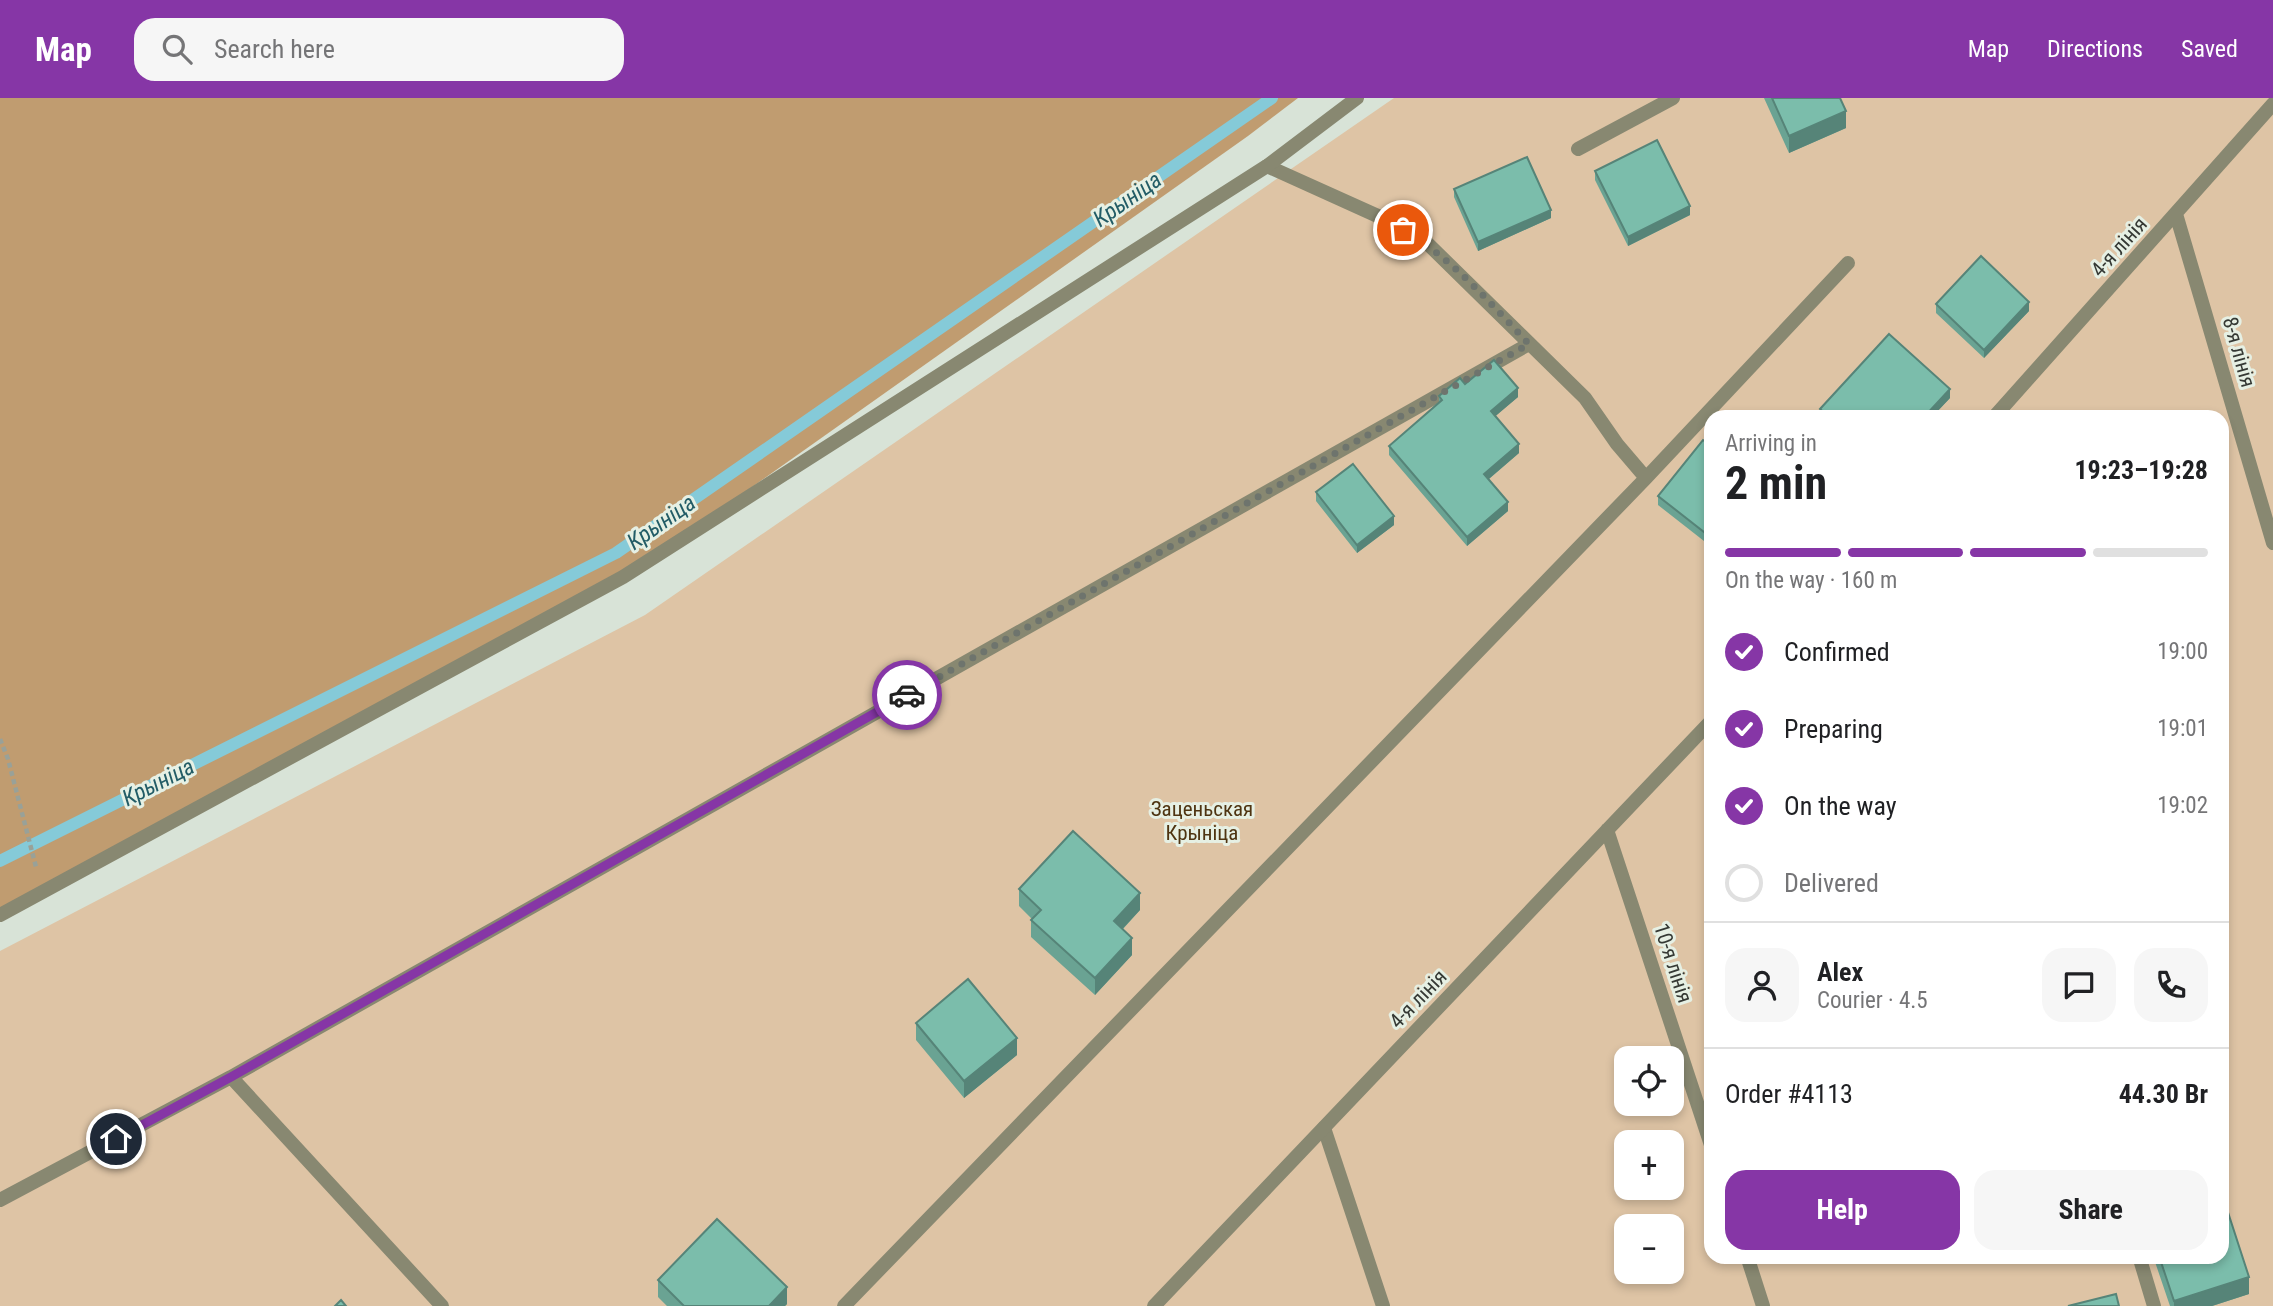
<!DOCTYPE html>
<html lang="en">
<head>
<meta charset="utf-8">
<style>
  :root { --surface:#fff; --page:#f6f6f6; --text:#202124; --muted:#757577; --line:#e0e0e0; --accent:#8636a6 }
  body { margin:0; font-family:"Roboto Condensed",sans-serif; background:var(--page); color:var(--text); height:100vh; display:flex; flex-direction:column; font-size:26px; white-space:nowrap }
  * { box-sizing:border-box; margin:0 }
  p { font-size:23px; color:var(--muted) }
  .icon { flex:none; width:38px; height:38px; fill:none; stroke:currentColor; stroke-width:2; stroke-linecap:round; stroke-linejoin:round }
  .map { position:relative; flex:1; overflow:hidden }
  .side { position:absolute; left:1704px; top:312px; width:525px; height:854px; display:flex; flex-direction:column; background:var(--surface); border-radius:21px; box-shadow:0 4px 10px #0003 }
  .side>* { flex:none }
  .controls { position:absolute; left:1614px; top:948px; display:grid; gap:14px }
  .controls a { display:grid; place-items:center; width:70px; height:70px; border-radius:14px; background:var(--surface); box-shadow:0 4px 10px #0003; font-size:35px }
  .pin { position:absolute; display:grid; place-items:center; width:60px; height:60px; color:#fff; margin:-30px; border:4px solid #fff; border-radius:50%; box-shadow:0 2px 7px #0007 }
  .courier { position:absolute; display:grid; place-items:center; width:70px; height:70px; margin:-35px; border:5px solid #8636a6; border-radius:50%; background:#fff; color:#222; box-shadow:0 2px 9px #0007 }
  .headline em { font-style:normal; font-weight:700 }
  .headline div { display:flex; flex-direction:column-reverse }
  .headline { display:flex; align-items:center; justify-content:space-between; height:119px; padding:0 21px }
  h1 { font-size:46px; font-weight:700; line-height:52px }
  .bar { display:grid; grid-template-columns:repeat(4,1fr); gap:10px 7px; align-content:center; height:84px; padding:0 21px }
  .bar i { height:9px; border-radius:5px; background:var(--line) }
  .bar .on { background:var(--accent) }
  .bar p { grid-column:span 4 }
  .line { display:flex; align-items:center; gap:18px; padding:0 21px; border-top:2px solid var(--line) }
  .line div { flex:1 }
  .round { display:grid; place-items:center; flex:none; width:74px; height:74px; border-radius:21px; background:var(--page) }
  ol { padding:0 21px; list-style:none }
  li { display:flex; align-items:center; gap:21px; height:77px }
  li p { margin-inline-start:auto }
  li .icon { padding:7px; border-radius:50%; background:var(--accent); color:#fff; stroke-width:4 }
  li:last-child { color:var(--muted) }
  li i { width:38px; height:38px; border:4px solid var(--line); border-radius:50% }
  .primary-button { display:flex; gap:14px; margin-top:auto; padding:14px 21px }
  .primary-button a { flex:1; height:80px; border-radius:21px; background:var(--accent); color:#fff; font-size:28px; font-weight:700; line-height:80px; text-align:center }
  .primary-button a+a { background:var(--page); color:var(--text) }
  header { display:flex; align-items:center; gap:42px; box-sizing:border-box; height:98px; padding:0 35px; background:var(--accent); color:#fff }
  header strong { font-size:33px }
  nav { display:flex; gap:38px; margin-inline-start:auto; font-size:24px }
  .search { width:490px; height:63px; background:var(--page); display:flex; align-items:center; gap:18px; box-sizing:border-box; padding:0 24px; border-radius:21px; color:var(--muted); font-size:26px }
  .map>svg:first-child { display:block }
</style>
</head>
<body>
<header>
<strong>Map</strong>
<div class="search"><svg class="icon" aria-label="search" viewBox="0 0 24 24"><circle cx="10" cy="10" r="6"/><path d="M15 15l6 6"/></svg>Search here</div>
<nav><a>Map</a><a>Directions</a><a>Saved</a></nav>
</header>
<div class="map">
<svg width="2273" height="1208" viewBox="0 0 2273 1208">
  <rect width="100%" height="100%" fill="#d8e3d7"/>
  <path fill="#dec4a5" fill-rule="evenodd" d="M 1394,0 L 2273,0 L 2273,1208 L 0,1208 L 0,853 L 645,517 ZM 1712,318 L 2222,318 L 2222,1158 L 1712,1158 ZM 1626,961 L 1671,961 L 1671,1006 L 1626,1006 ZM 1626,1045 L 1671,1045 L 1671,1090 L 1626,1090 ZM 1626,1129 L 1671,1129 L 1671,1174 L 1626,1174 Z"/>
  <path fill="#c09c70" d="M 0,0 L 1298,0 L 1248,38 L 632,474 L 0,813 Z"/>
  <g fill="none" stroke-linecap="round" stroke-linejoin="round">
    <path stroke="#85cad8" stroke-width="12" d="M 0,763 L 616,455 L 1272,0"/>
    <path stroke="#99a198" stroke-width="4.5" stroke-dasharray="5 3.5" stroke-linecap="butt" d="M 0,641 L 8,661 L 36,769"/>
    <path stroke="#888871" stroke-width="14" d="M 1578,51 L 1673,0
      M 1267,68 L 1380,119 L 1427,145 L 1585,300 L 1617,346 L 1646,380
      M 231,979 L 442,1208
      M 1324,1030 L 1383,1208
      M 0,1102 L 231,979 L 1529,246
      M 844,1208 L 1646,380 L 1848,165"/>
    <path stroke="#888871" stroke-width="14" d="M 2176,116 L 2273,445
      M 1995,318 L 2273,6
      M 1607,732 L 1712,1050
      M 0,817 L 623,479 L 1267,68 L 1357,0
      M 1747,1158 L 1763,1208
      M 2139,1158 L 2154,1208
      M 1154,1208 L 1712,622"/>
  </g>
  <path fill="#6aa393" d="M 1764,0 L 1840,0 L 1846,30 L 1789,55 Z
    M 1595,73 L 1690,117 L 1628,148 L 1595,82 Z
    M 1454,91 L 1551,120 L 1478,153 L 1454,99 Z
    M 1936,206 L 2029,213 L 1984,260 L 1936,215 Z
    M 1465,286 L 1518,299 L 1495,318 L 1519,355 L 1489,381 L 1508,413 L 1467,448 L 1389,357 L 1389,348 L 1439,305 L 1439,298 Z
    M 1950,300 L 1933,318 L 1820,318 L 1820,311 Z
    M 1712,348 L 1704,443 L 1658,407 L 1658,398 Z
    M 1316,394 L 1394,427 L 1357,455 L 1316,403 Z
    M 1019,791 L 1140,812 L 1123,831 L 1132,857 L 1095,897 L 1031,839 L 1031,822 L 1032,821 L 1019,808 Z
    M 916,925 L 1017,957 L 964,1000 L 916,942 Z
    M 2153,1158 L 2222,1158 L 2249,1196 L 2212,1208 L 2170,1208 Z
    M 658,1182 L 787,1206 L 785,1208 L 667,1208 L 658,1199 Z"/>
  <path fill="#568478" d="M 1846,13 L 1846,30 L 1789,55 L 1789,38 Z
    M 1690,108 L 1690,117 L 1628,148 L 1628,139 Z
    M 1551,112 L 1551,120 L 1478,153 L 1478,144 Z
    M 2029,204 L 2029,213 L 1984,260 L 1984,252 Z
    M 1518,290 L 1518,299 L 1491,322 L 1491,313 Z
    M 1950,291 L 1950,300 L 1933,318 L 1925,318 Z
    M 1519,346 L 1519,355 L 1484,385 L 1484,376 Z
    M 1508,404 L 1508,413 L 1467,448 L 1467,439 Z
    M 1394,418 L 1394,427 L 1357,455 L 1357,447 Z
    M 1712,424 L 1712,433 L 1704,443 L 1704,434 Z
    M 1140,795 L 1140,812 L 1114,840 L 1114,823 Z
    M 1132,840 L 1132,857 L 1095,897 L 1095,880 Z
    M 1017,940 L 1017,957 L 964,1000 L 964,983 Z
    M 2249,1179 L 2249,1196 L 2212,1208 L 2174,1208 L 2174,1203 Z
    M 787,1189 L 787,1206 L 785,1208 L 769,1208 Z"/>
  <path fill="#7bbdab" stroke="#568478" stroke-width="2" d="M 1772,0 L 1840,0 L 1846,13 L 1789,38 Z
    M 1657,42 L 1690,108 L 1628,139 L 1595,73 Z
    M 1527,59 L 1551,112 L 1478,144 L 1454,91 Z
    M 1981,158 L 2029,204 L 1984,252 L 1936,206 Z
    M 1889,236 L 1950,291 L 1925,318 L 1828,318 L 1820,311 Z
    M 1494,262 L 1518,290 L 1491,313 L 1519,346 L 1484,376 L 1508,404 L 1467,439 L 1389,348 L 1442,302 L 1439,298 L 1460,280 L 1465,286 Z
    M 1703,342 L 1712,348 L 1712,424 L 1704,434 L 1658,398 Z
    M 1353,366 L 1394,418 L 1357,447 L 1316,394 Z
    M 1073,733 L 1140,795 L 1114,823 L 1132,840 L 1095,880 L 1031,822 L 1041,812 L 1019,791 Z
    M 968,881 L 1017,940 L 964,983 L 916,925 Z
    M 2224,1102 L 2249,1179 L 2174,1203 L 2159,1158 L 2222,1158 L 2222,1103 Z
    M 717,1121 L 787,1189 L 769,1208 L 684,1208 L 658,1182 Z
    M 2116,1196 L 2119,1208 L 2068,1208 Z
    M 341,1202 L 346,1208 L 335,1208 Z"/>
  <g fill="none" stroke-linecap="round" stroke-linejoin="round">
    <path stroke="#6e746d" stroke-width="7" stroke-dasharray="0 12.6" d="M 907,597 L 1529,246 C 1491,206 1452,160 1403,132"/>
    <path stroke="#8636a6" stroke-width="9" d="M 116,1041 L 231,979 L 907,597"/>
  </g>
  <g text-anchor="middle" stroke-width="6" stroke-linejoin="round" paint-order="stroke">
    <g font-size="21" fill="#353934" stroke="#e6f0e4">
      <text transform="translate(2119 149) rotate(-48)" y="7">4-я лінія</text>
      <text transform="translate(2239 254) rotate(74)" y="7">8-я лінія</text>
      <text transform="translate(1673 865) rotate(72)" y="7">10-я лінія</text>
      <text transform="translate(1418 901) rotate(-46)" y="7">4-я лінія</text>
    </g>
    <g font-size="21" fill="#4e3411" stroke="#e6f0e4">
      <text x="1202" y="718">Заценьская<tspan x="1202" dy="24">Крыніца</tspan></text>
    </g>
    <g font-size="23" font-style="italic" fill="#225c66" stroke="#e6f0e4">
      <text transform="translate(1127 101) rotate(-35)" y="8">Крыніца</text>
      <text transform="translate(661 424) rotate(-35)" y="8">Крыніца</text>
      <text transform="translate(158 684) rotate(-27)" y="8">Крыніца</text>
    </g>
  </g>
</svg>
<div class="controls">
<a><svg class="icon" aria-label="locate" viewBox="0 0 24 24"><circle cx="12" cy="12" r="6"/><path d="M12 2v4M12 18v4M2 12h4M18 12h4"/></svg></a>
<a>+</a>
<a>−</a>
</div>
<div class="pin" style="left:1403px;top:132px;background:#ea580c"><svg class="icon" aria-label="bag" viewBox="0 0 24 24"><path d="M5 8h14l-1 12H6zM9 8a3 3 0 0 1 6 0"/></svg></div>
<div class="pin" style="left:116px;top:1041px;background:#1f2937"><svg class="icon" aria-label="home" viewBox="0 0 24 24"><path d="M3 11l9-7 9 7M6 9v11h12V9"/></svg></div>
<div class="courier" style="left:907px;top:597px"><svg class="icon" aria-label="car" viewBox="0 0 24 24"><path d="M5 17H2v-5l4-1 3-4h7l3 4 3 1v5h-3M9 17h6M6 11h13"/><circle cx="7" cy="17" r="2"/><circle cx="17" cy="17" r="2"/></svg></div>
<section class="side">
<div class="headline"><div><h1>2 min</h1><p>Arriving in</p></div><em>19:23–19:28</em></div>
<div class="bar"><i class="on"></i><i class="on"></i><i class="on"></i><i></i><p>On the way · 160 m</p></div>
<ol>
<li><svg class="icon" aria-label="check" viewBox="0 0 24 24"><path d="M5 12l5 5 9-10"/></svg>Confirmed<p>19:00</p></li>
<li><svg class="icon" aria-label="check" viewBox="0 0 24 24"><path d="M5 12l5 5 9-10"/></svg>Preparing<p>19:01</p></li>
<li><svg class="icon" aria-label="check" viewBox="0 0 24 24"><path d="M5 12l5 5 9-10"/></svg>On the way<p>19:02</p></li>
<li><i></i>Delivered</li>
</ol>
<div class="line" style="height:126px"><a class="round"><svg class="icon" aria-label="person" viewBox="0 0 24 24"><circle cx="12" cy="8" r="4"/><path d="M4 21q1-7 8-7t8 7"/></svg></a><div><b>Alex</b><p>Courier · 4.5</p></div><a class="round"><svg class="icon" aria-label="chat" viewBox="0 0 24 24"><path d="M4 5h16v11H9l-5 4z"/></svg></a><a class="round"><svg class="icon" aria-label="phone" viewBox="0 0 24 24"><path d="M5 4h4l2 5-3 2q2 4 5 5l2-3 5 2v4C11 20 4 13 5 4z"/></svg></a></div>
<div class="line" style="height:91px"><div>Order #4113</div><b>44.30 Br</b></div>
<div class="primary-button"><a>Help</a><a>Share</a></div>
</section>
</div>
</body>
</html>
